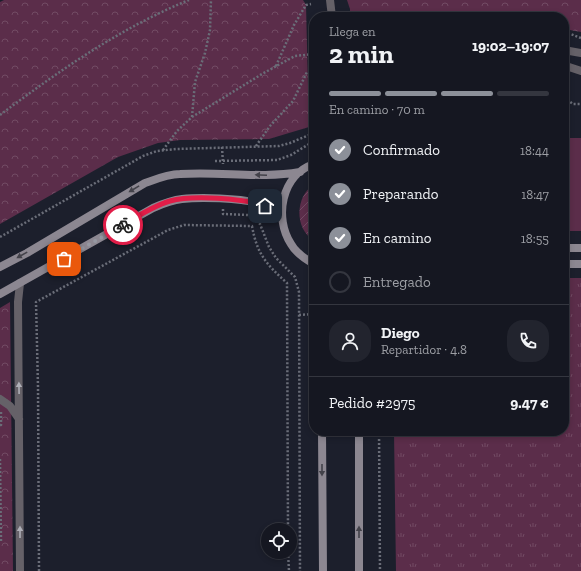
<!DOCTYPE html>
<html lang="es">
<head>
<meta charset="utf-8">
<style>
  :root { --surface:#151721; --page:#22242e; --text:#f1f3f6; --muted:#9d9fa5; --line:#34363f; --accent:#8c9099 }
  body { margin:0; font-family:"Zilla Slab",serif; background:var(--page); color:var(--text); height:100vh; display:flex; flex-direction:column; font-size:15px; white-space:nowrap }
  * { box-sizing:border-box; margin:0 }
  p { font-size:13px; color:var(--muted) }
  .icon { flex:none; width:22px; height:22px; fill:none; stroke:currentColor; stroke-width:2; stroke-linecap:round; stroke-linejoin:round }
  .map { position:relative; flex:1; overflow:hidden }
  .drawer { position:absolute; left:309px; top:12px; width:260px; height:424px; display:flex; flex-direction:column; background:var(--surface); border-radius:16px; box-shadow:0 2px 6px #0003,0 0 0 1px var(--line) }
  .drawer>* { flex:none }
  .fabs { position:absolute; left:261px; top:523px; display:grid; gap:8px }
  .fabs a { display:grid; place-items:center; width:36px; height:36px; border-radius:50%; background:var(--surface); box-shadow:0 2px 6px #0003,0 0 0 1px var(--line); font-size:20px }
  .pin { position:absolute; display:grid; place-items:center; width:34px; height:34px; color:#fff; margin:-17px; border-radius:8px; box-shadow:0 2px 6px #0006 }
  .courier { position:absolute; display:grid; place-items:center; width:40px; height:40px; margin:-20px; border:3px solid #e11d48; border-radius:50%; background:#fff; color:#222; box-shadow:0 1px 5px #0007 }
  .overview em { font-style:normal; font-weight:700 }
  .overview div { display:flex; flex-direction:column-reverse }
  .overview { display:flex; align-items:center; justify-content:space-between; height:68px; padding:0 20px }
  h1 { font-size:26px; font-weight:700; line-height:30px }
  .bar { display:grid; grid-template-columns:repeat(4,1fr); gap:6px 4px; align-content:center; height:48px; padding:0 20px }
  .bar i { height:5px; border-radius:3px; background:var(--line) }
  .bar .on { background:var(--accent) }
  .bar p { grid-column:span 4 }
  .line { display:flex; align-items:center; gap:10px; padding:0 20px; border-top:1px solid var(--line) }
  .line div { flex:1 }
  .round { display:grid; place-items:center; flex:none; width:42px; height:42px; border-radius:16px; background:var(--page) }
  ol { padding:0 20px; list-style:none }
  li { display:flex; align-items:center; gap:12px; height:44px }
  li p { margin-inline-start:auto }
  li .icon { padding:4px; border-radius:50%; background:var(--accent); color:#fff; stroke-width:4 }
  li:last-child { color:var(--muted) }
  li i { width:22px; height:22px; border:2px solid var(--line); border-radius:50% }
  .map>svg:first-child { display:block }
</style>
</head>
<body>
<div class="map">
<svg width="581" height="571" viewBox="0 0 581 571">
  <defs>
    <pattern id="grass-tufts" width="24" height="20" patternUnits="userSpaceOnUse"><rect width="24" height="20" fill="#5b2d4a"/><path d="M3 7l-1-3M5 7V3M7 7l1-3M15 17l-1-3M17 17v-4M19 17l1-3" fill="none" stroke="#724b64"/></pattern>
    <pattern id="forest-crowns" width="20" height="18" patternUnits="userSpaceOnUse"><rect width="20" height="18" fill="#5b2d4a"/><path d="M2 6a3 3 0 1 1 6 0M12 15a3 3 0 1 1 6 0" fill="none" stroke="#724b64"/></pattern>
    <pattern id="garden-furrows" width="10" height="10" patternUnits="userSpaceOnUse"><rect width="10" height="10" fill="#5b2d4a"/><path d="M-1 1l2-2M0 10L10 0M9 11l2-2" fill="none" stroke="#724b64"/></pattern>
  </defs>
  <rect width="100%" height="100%" fill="#1c1f2c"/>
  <path fill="url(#grass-tufts)" d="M 564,278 L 581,278 L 581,571 L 396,571 L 394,431 L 564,431 Z"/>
  <path fill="url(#forest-crowns)" d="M 4,0 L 303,0 L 306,5 L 309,127 L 269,139 L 180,140 L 158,143 L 118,157 L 0,224 L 0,2 Z
    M 347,0 L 581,0 L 581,32 L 564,29 L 564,17 L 350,17 L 350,9 Z
    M 10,302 L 13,571 L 0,571 L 0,308 Z"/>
  <path fill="url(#garden-furrows)" d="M 314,184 L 314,241 C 294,228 295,197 314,184 Z"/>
  <path fill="#5b2d4a" d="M 564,138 L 581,138 L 581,231 L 564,231 Z"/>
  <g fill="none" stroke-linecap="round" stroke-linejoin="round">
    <path stroke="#6a6d78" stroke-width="2.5" stroke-dasharray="2 2" stroke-linecap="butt" d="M 564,34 L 568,33 L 581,38
      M 276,66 L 294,25 L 306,5 L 311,4
      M 564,97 L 573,104 L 581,104
      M 0,115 C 59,71 120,28 189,0
      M 192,117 L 195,82 L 205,53 L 210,30 L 211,0
      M 256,146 L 270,126 L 293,101 L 307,72 L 314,71
      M 222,147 L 223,164
      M 163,150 L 177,131 L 192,117 L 262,74 L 282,63 L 295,56 L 314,54
      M 215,161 L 277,160 L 291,155 L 314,141
      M 223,209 L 223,214 L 249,215 L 260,224 L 269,247 L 276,258 L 295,277 L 299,292 L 300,571
      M 0,237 L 143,156 L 157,151 L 176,149 L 279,146 L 290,143 L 314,133
      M 299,315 L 314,314
      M 0,425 L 1,425 L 1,412
      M 379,431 L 380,571
      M 0,459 L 1,541 L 0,541
      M 288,552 L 289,571
      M 39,571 L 38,387 L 36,302 L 168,230 L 184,225 L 252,226 C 257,254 266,264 287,283 L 288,530"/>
    <path stroke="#656168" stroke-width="8" d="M 330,0 L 332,17
      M 564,50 L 581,53
      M 564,67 L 569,67 L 581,71
      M 20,283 L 18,302 L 20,571
      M 0,399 L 10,406 L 19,419"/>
    <path stroke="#8c8791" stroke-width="8" d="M 314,164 C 281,175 274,218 291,244 C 296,253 305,259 314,264
      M 564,248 L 581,248
      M 564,264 L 581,264
      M 0,267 L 27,253 L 145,183 C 156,179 168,174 180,174 C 220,171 260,179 300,172
      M 0,294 L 153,208 C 162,204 172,200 182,199 C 200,197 240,198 257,203 C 266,206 274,212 281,217
      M 322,431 L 323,571
      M 359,431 L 359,571"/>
  </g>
  <defs><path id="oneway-solid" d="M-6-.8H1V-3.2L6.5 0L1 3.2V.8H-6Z"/></defs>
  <g fill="#43424a">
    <use href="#oneway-solid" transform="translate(261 175) rotate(-178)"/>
    <use href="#oneway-solid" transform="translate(134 189) rotate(149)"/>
    <use href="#oneway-solid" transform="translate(22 255) rotate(151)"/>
    <use href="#oneway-solid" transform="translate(322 470) rotate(90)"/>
    <use href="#oneway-solid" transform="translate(359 532) rotate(-90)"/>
  </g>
  <g fill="#afafb7">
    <use href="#oneway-solid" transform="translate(19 388) rotate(-91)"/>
    <use href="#oneway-solid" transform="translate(20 532) rotate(-90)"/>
  </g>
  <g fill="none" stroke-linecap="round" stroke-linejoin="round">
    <path stroke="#9698a2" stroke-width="4" stroke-dasharray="0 7.2" d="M 64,259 L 123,225"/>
    <path stroke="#e11d48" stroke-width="5" d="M 123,225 C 138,216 153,206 170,201 C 192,195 243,198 265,206"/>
  </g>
</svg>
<div class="fabs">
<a><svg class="icon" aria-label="locate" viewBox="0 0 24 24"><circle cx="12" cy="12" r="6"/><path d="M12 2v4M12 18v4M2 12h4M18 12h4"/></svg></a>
</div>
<div class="pin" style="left:64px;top:259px;background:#ea580c"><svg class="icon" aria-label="bag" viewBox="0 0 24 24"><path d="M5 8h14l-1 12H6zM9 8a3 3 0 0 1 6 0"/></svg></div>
<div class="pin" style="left:265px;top:206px;background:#1f2937"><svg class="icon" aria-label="home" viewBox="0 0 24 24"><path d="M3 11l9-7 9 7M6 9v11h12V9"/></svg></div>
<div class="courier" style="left:123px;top:225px"><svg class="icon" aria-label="bike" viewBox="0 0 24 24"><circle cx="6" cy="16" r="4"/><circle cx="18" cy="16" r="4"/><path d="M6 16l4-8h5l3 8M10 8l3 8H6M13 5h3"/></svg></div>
<section class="drawer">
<div class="overview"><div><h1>2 min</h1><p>Llega en</p></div><em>19:02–19:07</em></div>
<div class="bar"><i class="on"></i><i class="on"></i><i class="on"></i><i></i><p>En camino · 70 m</p></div>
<ol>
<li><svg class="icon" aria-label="check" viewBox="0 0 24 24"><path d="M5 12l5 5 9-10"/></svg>Confirmado<p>18:44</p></li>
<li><svg class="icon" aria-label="check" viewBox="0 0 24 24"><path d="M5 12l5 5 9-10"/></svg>Preparando<p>18:47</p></li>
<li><svg class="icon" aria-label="check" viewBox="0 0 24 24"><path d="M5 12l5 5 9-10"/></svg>En camino<p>18:55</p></li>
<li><i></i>Entregado</li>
</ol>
<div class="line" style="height:72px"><a class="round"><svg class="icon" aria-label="person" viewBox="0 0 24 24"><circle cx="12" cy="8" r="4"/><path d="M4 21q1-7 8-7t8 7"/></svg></a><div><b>Diego</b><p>Repartidor · 4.8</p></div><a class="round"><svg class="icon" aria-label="phone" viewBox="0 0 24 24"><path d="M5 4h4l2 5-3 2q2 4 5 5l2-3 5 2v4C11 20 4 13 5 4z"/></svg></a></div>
<div class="line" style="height:52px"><div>Pedido #2975</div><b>9.47 €</b></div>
</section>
</div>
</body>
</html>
